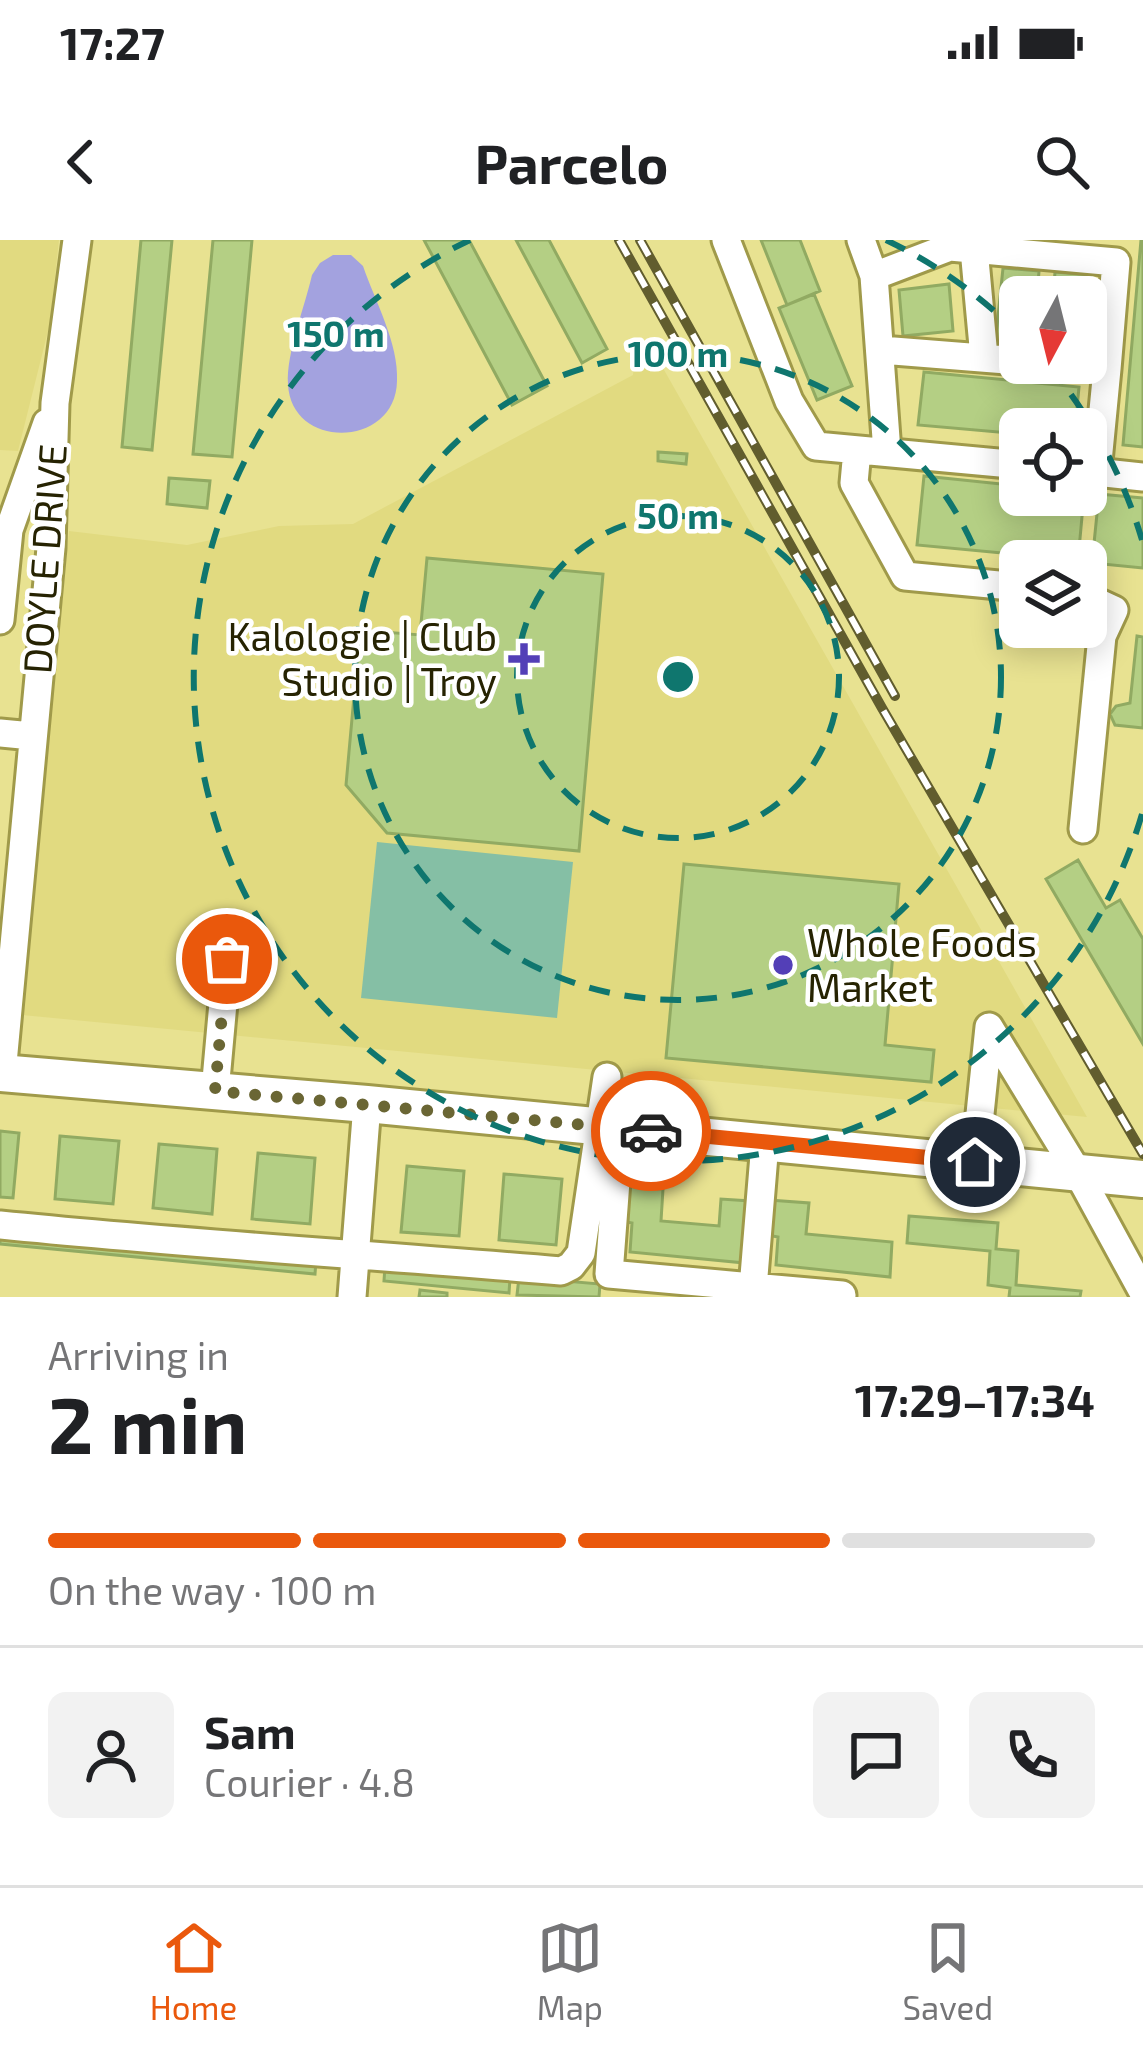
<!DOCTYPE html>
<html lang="en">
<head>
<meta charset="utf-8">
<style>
  :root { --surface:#fff; --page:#f2f2f2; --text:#202124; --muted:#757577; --line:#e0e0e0; --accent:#ea580c }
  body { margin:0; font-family:"Exo 2",sans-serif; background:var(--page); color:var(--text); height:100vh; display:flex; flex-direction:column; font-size:45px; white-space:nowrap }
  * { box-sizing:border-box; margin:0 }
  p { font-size:39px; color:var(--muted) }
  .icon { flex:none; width:66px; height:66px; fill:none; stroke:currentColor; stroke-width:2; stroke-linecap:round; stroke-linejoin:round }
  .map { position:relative; height:1057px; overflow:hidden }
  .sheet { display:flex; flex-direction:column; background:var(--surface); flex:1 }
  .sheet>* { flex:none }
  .needle { width:78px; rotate:187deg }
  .buttons { position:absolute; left:999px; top:36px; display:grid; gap:24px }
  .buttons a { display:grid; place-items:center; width:108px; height:108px; border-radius:18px; background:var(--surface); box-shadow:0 6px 30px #0003; font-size:60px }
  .pin { position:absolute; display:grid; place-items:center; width:102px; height:102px; color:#fff; margin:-51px; border:6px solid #fff; border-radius:50%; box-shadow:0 3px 12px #0007 }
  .courier { position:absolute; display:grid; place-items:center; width:120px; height:120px; margin:-60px; border:9px solid #ea580c; border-radius:50%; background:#fff; color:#222; box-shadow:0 3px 15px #0007 }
  .overview em { font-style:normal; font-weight:700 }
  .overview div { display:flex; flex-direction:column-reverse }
  .overview { display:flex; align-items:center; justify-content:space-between; height:204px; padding:0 48px }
  h1 { font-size:78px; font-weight:700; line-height:90px }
  .bar { display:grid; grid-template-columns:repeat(4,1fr); gap:18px 12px; align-content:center; height:144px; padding:0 48px }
  .bar i { height:15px; border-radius:9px; background:var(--line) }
  .bar .current { background:var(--accent) }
  .bar p { grid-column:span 4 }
  .line { display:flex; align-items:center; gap:30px; padding:0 48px; border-top:3px solid var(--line) }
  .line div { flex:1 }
  .round { display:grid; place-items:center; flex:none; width:126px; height:126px; border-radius:18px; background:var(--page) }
  .status { display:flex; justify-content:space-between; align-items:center; height:84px; padding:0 60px; background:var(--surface); direction:ltr }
  .status svg { height:33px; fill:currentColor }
  header { display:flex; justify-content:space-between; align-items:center; height:156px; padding:0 48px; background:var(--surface); font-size:54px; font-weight:700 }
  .dock { display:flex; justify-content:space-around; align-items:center; height:168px; border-top:3px solid var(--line); background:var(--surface); font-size:33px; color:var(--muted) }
  .dock a { display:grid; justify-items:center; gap:6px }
  .dock .current { color:var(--accent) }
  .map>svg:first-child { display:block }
</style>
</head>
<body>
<div class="status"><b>17:27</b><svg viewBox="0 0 49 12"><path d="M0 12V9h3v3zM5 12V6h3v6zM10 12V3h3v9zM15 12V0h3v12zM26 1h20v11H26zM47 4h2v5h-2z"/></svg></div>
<header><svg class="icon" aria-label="back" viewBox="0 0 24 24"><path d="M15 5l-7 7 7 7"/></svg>Parcelo<svg class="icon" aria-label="search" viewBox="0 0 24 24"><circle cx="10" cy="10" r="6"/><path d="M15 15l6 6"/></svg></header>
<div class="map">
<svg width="1143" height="1057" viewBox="0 0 1143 1057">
  <rect width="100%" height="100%" fill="#e8e291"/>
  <path fill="#e1da80" d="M 0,0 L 59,0 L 50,83 L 18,211 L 0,210 Z
    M 644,108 L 653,124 L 659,121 L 1087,877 L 22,775 L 69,291 L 187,305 L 279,286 L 353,284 L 633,135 L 635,113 Z"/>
  <path fill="#85bfa5" d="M 377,602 L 573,622 L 557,778 L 361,758 Z"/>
  <path fill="#a3a2df" d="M 333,15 L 351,15 L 363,26 C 375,61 399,104 397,141 C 396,208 291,211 288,144 C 286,114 305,66 312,35 L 320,23 Z"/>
  <path fill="#b4cf84" stroke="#91aa62" stroke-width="3" d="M 141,0 L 172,0 L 152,210 L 122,207 Z
    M 213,0 L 252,0 L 232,217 L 193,214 Z
    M 424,0 L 469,0 L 547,146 L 512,165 Z
    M 516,0 L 549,0 L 607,109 L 582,123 Z
    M 761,0 L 800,0 L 820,51 L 787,65 Z
    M 1141,0 L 1143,0 L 1143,207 L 1123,205 Z
    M 1003,28 L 1039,31 L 1037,57 L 1020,57 L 1020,108 L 995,106 Z
    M 1055,32 L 1091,35 L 1086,88 L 1086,57 L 1053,57 Z
    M 949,44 L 953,91 L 903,96 L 899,50 Z
    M 814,54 L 852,146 L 817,160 L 779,68 Z
    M 924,132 L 1079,147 L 1075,189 L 1020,189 L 1020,194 L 918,185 Z
    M 658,212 L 687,214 L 686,224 L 658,221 Z
    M 924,236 L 1020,246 L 1020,255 L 1084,255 L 1078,320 L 917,305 Z
    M 169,238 L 210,241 L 207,268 L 167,264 Z
    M 1099,254 L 1143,258 L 1143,328 L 1092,323 Z
    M 427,318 L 603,334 L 579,611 L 387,593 L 346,545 L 360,390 L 420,395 Z
    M 1137,396 L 1143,397 L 1143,488 L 1115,485 L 1110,474 L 1116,466 L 1130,463 Z
    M 1078,620 L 1106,668 L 1120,660 L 1143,699 L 1143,804 L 1046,639 Z
    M 684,624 L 899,644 L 885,805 L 934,810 L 931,842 L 666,818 Z
    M 0,891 L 19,893 L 13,958 L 0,957 Z
    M 60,896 L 119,901 L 113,964 L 55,959 Z
    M 159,904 L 217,909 L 212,974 L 153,968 Z
    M 258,913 L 315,918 L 310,984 L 252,979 Z
    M 407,926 L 464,931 L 459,996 L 401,992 Z
    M 504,934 L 562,939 L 556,1005 L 499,1000 Z
    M 623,946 L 663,949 L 661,981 L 719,986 L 721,959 L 750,961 L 745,1023 L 630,1012 L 632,983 L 621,981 Z
    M 769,960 L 809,963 L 806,994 L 892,1002 L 890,1037 L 776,1025 L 778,997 L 767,995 Z
    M 909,976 L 998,983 L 996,1009 L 1018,1011 L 1016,1045 L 1081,1051 L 1080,1057 L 1009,1057 L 1010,1048 L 988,1045 L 990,1011 L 907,1003 Z
    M 0,990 L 316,1021 L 315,1034 L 0,1004 Z
    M 385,1026 L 510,1038 L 509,1053 L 384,1041 Z
    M 519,1037 L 600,1044 L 599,1057 L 517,1055 Z
    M 420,1050 L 447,1053 L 447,1057 L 419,1057 Z"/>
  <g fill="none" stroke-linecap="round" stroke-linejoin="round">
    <g stroke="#a09a4a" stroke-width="33">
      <path id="minor" d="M 726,0 L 789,161 L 816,206 L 1020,225
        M 861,0 L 874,36 L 887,212
        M 974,9 L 984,117
        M 874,36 L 950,7 L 1116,22 L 1107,129 L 1042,123
        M 881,110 L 1020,121
        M 857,210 L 854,243 L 905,336 L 1020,347
        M 1086,231 L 1143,237
        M 1097,232 L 1107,129
        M 0,380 L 9,290 L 47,183
        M 0,493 L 32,496
        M 1083,589 L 1102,396 L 1114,370 L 1086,357
        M 989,787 L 1078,933 L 1143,1052
        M 2,834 L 51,308 L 55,163 L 77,0
        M 215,851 L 227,719
        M 620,888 L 609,1034 L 842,1055
        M 975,922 L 989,787
        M 0,985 C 187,1004 374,1015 561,1031 L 571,1026 L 581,1013 L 607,837
        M 753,1048 L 765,903
        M 352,1057 L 367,864"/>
    </g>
    <g stroke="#a09a4a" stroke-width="42">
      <path id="major" d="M 0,833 L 367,864 L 1143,939"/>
    </g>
    <use href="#minor" stroke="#fff" stroke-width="27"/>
    <use href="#major" stroke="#fff" stroke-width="36"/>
    <g stroke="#615d2e" stroke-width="10">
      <path id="rail" d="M 619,0 L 882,468 L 1143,914
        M 640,0 L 895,456"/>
    </g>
    <use href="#rail" stroke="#fff" stroke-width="6" stroke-dasharray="18" stroke-linecap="butt"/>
  </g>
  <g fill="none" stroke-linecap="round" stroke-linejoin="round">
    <path stroke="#6a6634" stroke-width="12" stroke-dasharray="0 21.6" d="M 227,719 L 215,851 L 651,891"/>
    <path stroke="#ea580c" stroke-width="15" d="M 651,891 L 975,922"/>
  </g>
  <g fill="none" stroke="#0f766e" stroke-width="6" stroke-dasharray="21 15">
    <circle cx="678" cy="437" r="161"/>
    <circle cx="678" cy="437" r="323"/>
    <path d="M1142 574A484 484 0 1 1 470 0M886 0A484 484 0 0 1 1017 92M1049 126A484 484 0 0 1 1142 300"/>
  </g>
  <g fill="#533fb7" stroke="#fff" stroke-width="4.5">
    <path d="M518 401h12v12h12v12h-12v12h-12v-12h-12v-12h12z"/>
    <circle cx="783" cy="725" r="12"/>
  </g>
  <g text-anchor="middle" stroke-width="9" stroke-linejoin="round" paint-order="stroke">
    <g font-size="39" fill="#262302" stroke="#fff">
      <text transform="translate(45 319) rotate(-86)" y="14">DOYLE DRIVE</text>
    </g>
    <g font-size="39" fill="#262302" stroke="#fff" text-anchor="end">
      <text x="497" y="411">Kalologie | Club<tspan x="497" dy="45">Studio | Troy</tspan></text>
      <text x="807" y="717" text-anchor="start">Whole Foods<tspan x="807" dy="45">Market</tspan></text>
    </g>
  </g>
  <circle cx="678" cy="437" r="18" fill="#0f766e" stroke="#fff" stroke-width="6"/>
  <g font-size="36" text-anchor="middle" font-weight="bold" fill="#0f766e" stroke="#fff" stroke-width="9" stroke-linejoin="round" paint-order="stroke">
    <text x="336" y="107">150 m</text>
    <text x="678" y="127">100 m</text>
    <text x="678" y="289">50 m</text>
  </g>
</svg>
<div class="buttons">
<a><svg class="needle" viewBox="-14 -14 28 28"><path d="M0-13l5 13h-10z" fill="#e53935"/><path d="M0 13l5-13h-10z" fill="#757577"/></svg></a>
<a><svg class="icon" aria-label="locate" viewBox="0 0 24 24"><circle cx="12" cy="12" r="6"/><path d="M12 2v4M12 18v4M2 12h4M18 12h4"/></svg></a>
<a><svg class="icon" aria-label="layers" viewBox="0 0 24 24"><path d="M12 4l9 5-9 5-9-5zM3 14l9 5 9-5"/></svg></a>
</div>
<div class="pin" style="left:227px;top:719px;background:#ea580c"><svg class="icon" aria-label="bag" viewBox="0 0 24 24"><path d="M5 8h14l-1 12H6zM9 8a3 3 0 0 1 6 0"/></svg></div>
<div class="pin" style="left:975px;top:922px;background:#1f2937"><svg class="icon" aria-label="home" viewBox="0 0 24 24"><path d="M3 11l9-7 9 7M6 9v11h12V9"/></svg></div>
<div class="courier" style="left:651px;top:891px"><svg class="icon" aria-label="car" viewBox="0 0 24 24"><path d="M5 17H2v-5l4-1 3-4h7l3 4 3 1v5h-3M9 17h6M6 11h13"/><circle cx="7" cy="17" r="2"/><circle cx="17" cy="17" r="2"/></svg></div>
</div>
<section class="sheet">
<div class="overview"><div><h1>2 min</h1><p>Arriving in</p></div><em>17:29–17:34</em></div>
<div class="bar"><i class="current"></i><i class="current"></i><i class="current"></i><i></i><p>On the way · 100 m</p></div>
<div class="line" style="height:216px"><a class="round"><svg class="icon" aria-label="person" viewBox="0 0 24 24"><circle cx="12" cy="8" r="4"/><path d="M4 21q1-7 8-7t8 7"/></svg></a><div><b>Sam</b><p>Courier · 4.8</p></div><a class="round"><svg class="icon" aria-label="chat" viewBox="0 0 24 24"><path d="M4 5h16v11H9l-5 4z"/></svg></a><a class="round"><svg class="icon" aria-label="phone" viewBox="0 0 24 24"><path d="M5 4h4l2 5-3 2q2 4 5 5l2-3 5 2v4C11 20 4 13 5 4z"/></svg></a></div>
</section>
<nav class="dock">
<a class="current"><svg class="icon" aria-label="home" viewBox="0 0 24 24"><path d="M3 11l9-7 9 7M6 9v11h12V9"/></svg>Home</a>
<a><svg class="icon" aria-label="map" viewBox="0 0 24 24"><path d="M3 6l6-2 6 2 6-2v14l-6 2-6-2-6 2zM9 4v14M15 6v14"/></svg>Map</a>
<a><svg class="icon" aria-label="saved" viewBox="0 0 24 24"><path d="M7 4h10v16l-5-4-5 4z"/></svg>Saved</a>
</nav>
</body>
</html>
